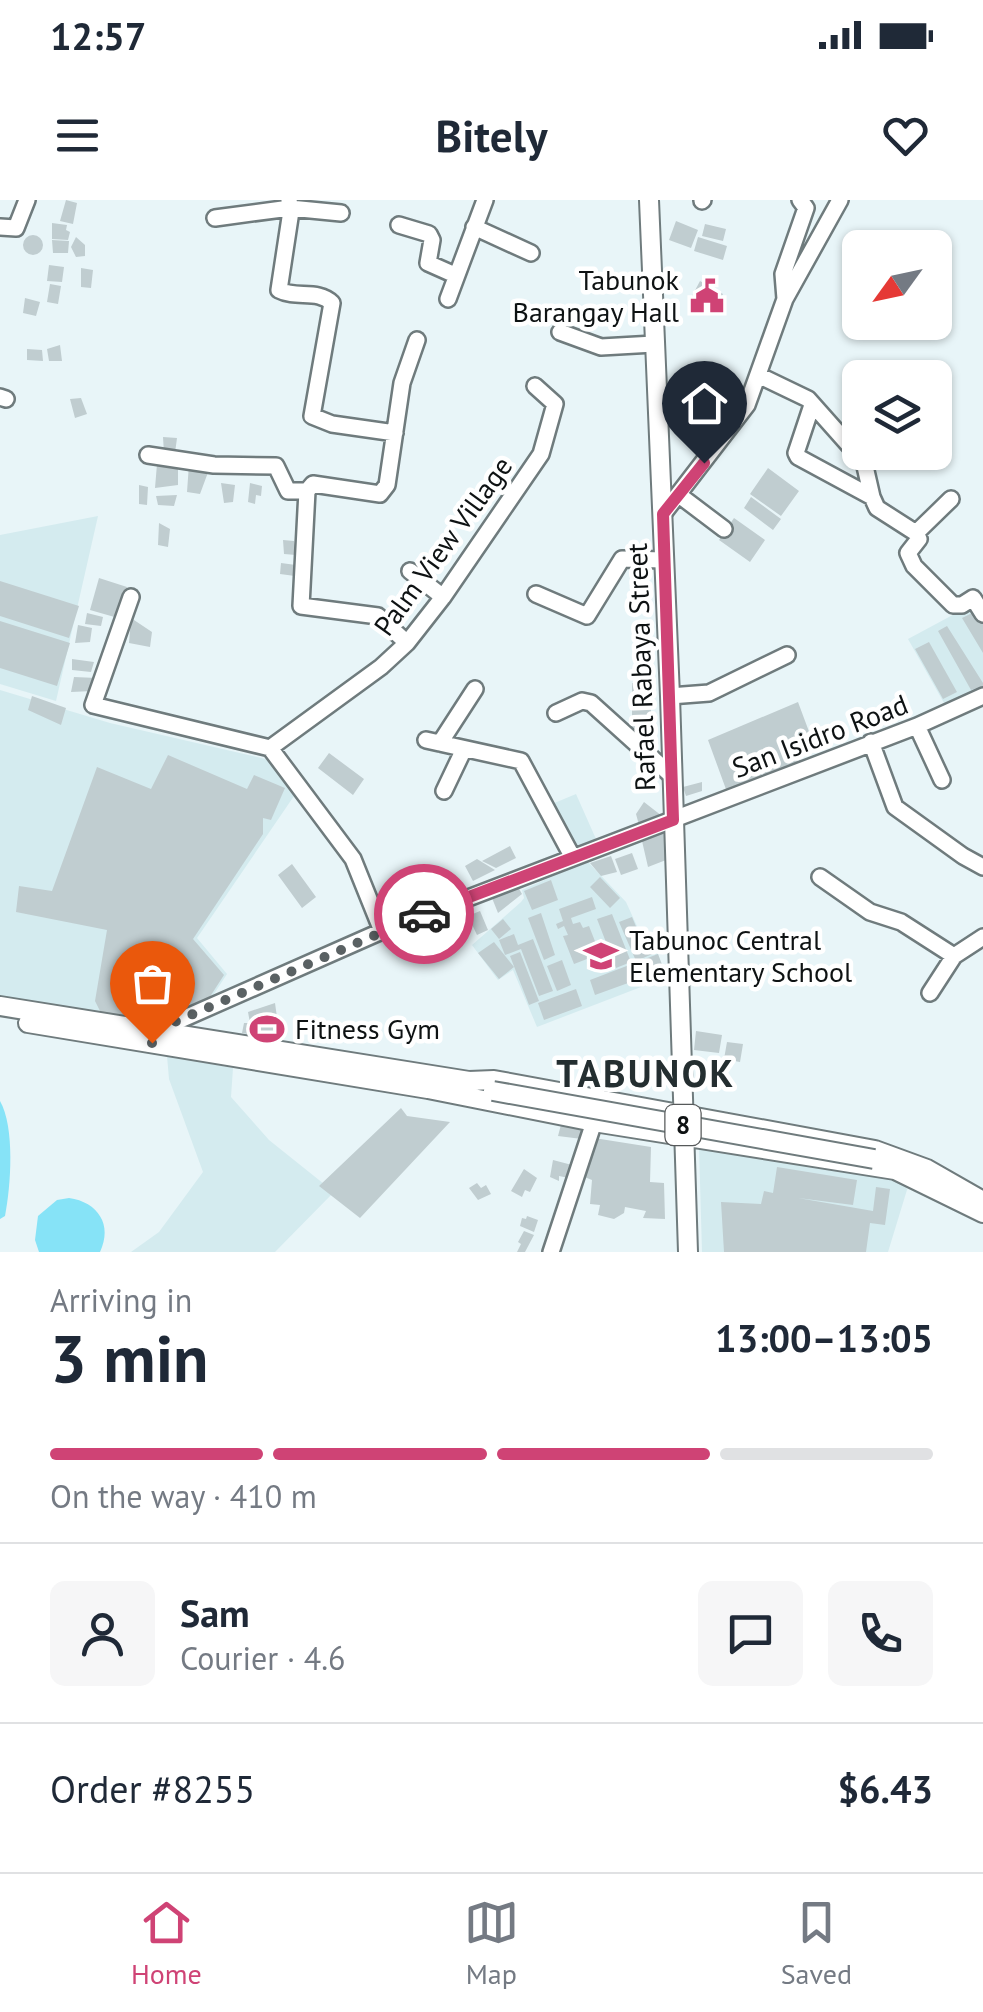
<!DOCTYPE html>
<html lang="en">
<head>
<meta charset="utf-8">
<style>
  :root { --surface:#fff; --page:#f6f6f7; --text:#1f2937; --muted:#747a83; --line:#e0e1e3; --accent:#cf4375 }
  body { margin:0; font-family:"PT Sans",sans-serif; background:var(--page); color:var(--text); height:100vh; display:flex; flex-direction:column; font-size:38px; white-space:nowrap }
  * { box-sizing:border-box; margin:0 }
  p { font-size:32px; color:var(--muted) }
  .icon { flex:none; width:55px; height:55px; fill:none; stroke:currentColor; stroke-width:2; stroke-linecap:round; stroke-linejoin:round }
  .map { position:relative; height:1052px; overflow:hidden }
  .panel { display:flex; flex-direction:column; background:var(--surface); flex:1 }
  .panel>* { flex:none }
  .needle { width:65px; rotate:237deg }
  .tools { position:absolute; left:842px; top:30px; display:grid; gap:20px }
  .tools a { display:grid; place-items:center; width:110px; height:110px; border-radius:15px; background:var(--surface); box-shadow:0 2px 8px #0004; font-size:50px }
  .pin { position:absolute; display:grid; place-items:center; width:85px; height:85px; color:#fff; margin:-102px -42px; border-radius:50% 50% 50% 0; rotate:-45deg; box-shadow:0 0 10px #0007 }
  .pin .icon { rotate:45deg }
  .courier { position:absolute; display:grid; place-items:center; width:100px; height:100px; margin:-50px; border:8px solid #cf4375; border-radius:50%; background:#fff; color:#222; box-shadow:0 2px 12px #0007 }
  .overview em { font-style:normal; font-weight:600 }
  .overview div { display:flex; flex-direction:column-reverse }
  .overview { display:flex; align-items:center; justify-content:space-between; height:170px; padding:0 50px }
  h1 { font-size:65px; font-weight:600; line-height:75px }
  .bar { display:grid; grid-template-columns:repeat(4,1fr); gap:15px 10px; align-content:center; height:120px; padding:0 50px }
  .bar i { height:12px; border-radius:8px; background:var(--line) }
  .bar .selected { background:var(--accent) }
  .bar p { grid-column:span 4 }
  .line { display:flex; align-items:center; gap:25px; padding:0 50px; border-top:2px solid var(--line) }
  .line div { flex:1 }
  .round { display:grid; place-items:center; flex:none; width:105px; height:105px; border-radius:15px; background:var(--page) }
  .status { display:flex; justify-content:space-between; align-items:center; height:70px; padding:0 50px; background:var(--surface); direction:ltr }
  .status svg { height:28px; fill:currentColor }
  header { display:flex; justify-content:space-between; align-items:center; height:130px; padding:0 50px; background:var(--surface); font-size:45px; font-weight:600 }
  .tab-bar { display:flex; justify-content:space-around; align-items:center; height:140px; border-top:2px solid var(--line); background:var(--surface); font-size:28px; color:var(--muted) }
  .tab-bar a { display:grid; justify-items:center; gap:5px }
  .tab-bar .selected { color:var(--accent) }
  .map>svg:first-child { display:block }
</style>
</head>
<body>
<div class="status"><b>12:57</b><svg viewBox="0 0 49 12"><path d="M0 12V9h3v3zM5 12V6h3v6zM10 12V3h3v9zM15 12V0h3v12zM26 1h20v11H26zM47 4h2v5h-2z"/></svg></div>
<header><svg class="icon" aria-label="menu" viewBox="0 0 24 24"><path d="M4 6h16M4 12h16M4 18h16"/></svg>Bitely<svg class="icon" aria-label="heart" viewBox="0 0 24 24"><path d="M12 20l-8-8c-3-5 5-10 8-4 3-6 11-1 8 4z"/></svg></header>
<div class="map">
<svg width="983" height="1052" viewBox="0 0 983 1052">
  <rect width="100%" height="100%" fill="#e8f5f8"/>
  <path fill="#d4ebef" d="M 98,316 L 56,501 L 0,484 L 0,335 Z
    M 975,403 L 983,417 L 983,487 L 944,503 L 908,439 Z
    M 0,490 L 110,523 L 270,560 L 294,596 L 197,738 L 227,774 L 206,806 L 152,827 L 0,803 Z
    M 576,594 L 596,639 L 572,650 L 552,604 Z
    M 587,661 L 626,702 L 641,735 L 649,732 L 667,777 L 537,827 L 513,770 L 498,780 L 472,745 L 521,702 L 524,698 L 522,690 Z
    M 167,856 L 233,868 L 231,897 L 269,940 L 334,992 L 275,1052 L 131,1052 L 159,1032 L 203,972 L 169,879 Z
    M 699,947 L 910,980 L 888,1052 L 702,1052 Z"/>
  <path fill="#86e3f7" d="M 0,901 C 15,927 11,986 5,1016 L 0,1019 Z
    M 69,998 C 98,1002 113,1025 100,1052 L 39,1052 L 35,1040 L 38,1016 L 57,1000 Z"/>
  <path fill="#c0cdd0" d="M 66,0 L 77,3 L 73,24 L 60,21 Z
    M 676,21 L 698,30 L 691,48 L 669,40 Z
    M 52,23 L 67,25 L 66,30 L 70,32 L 68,40 L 52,39 Z
    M 705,24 L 726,29 L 723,41 L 702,36 Z
    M23 45a10 10 0 1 1 20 0a10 10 0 1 1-20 0Z
    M 76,37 L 85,45 L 85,56 L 76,57 L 71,47 Z
    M 698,37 L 727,46 L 723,60 L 694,51 Z
    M 52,40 L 69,41 L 68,53 L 53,53 Z
    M 49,65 L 64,67 L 62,82 L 47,81 Z
    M 81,68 L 93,70 L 91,88 L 81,87 Z
    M 700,81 L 723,94 L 713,111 L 691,98 Z
    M 50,84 L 61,86 L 58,104 L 47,102 Z
    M 25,98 L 40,102 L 36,116 L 23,113 Z
    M 60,145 L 62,161 L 49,161 L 47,149 Z
    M 27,149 L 42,150 L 43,161 L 27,160 Z
    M 81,198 L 87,214 L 75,218 L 70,199 Z
    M 163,237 L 177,238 L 175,253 L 164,253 Z
    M 178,263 L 178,285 L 155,288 L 157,264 Z
    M 189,264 L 210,267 L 200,294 L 187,292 Z
    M 768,268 L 799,291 L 781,316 L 750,294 Z
    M 221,283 L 235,285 L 233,302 L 224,303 Z
    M 250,283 L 262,286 L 261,296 L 256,295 L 255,304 L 248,302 Z
    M 139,285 L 148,287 L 147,305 L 139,304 Z
    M 177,295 L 174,306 L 158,305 L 156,296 Z
    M 751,297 L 781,319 L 773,330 L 744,308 Z
    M 734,318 L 765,340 L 750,362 L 719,340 Z
    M 159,323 L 170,329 L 168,347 L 158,345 Z
    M 283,340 L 294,341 L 296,355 L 284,354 Z
    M 281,363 L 296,365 L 295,376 L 280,374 Z
    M 99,378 L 127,387 L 118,418 L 90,410 Z
    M 0,381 L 79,406 L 69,438 L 0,416 Z
    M 976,411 L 983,422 L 983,453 L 962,418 Z
    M 87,413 L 103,417 L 101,426 L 85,424 Z
    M 131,418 L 152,432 L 150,447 L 129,443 Z
    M 0,421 L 70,443 L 57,486 L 0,468 Z
    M 78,425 L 92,428 L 90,442 L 75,443 Z
    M 947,426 L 983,483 L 983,486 L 971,490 L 938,431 Z
    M 929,442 L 957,492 L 943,499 L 915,449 Z
    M 72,459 L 94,462 L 91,472 L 72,470 Z
    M 74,477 L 97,478 L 93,491 L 71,492 Z
    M 632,483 L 651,489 L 651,547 L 644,547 L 632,535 Z
    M 32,496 L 66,508 L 61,525 L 28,510 Z
    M 798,502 L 811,537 L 794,543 L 801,561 L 764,576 L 758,563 L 763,579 L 727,592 L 708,540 Z
    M 329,553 L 364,579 L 353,595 L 318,568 Z
    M 168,555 L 247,589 L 254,575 L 285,588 L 271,620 L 263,618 L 263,634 L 193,739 L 224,775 L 204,806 L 148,824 L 103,817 L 95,801 L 107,730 L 16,712 L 19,686 L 52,691 L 97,567 L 151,589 Z
    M 702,582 L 702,591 L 686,596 L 683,587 Z
    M 644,602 L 662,616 L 639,625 L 636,614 Z
    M 664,632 L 668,656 L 666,660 L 648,667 L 642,641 Z
    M 510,646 L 516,658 L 496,668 L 482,661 Z
    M 632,653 L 638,669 L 621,675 L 615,659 Z
    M 611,656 L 617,672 L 601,676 L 590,663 Z
    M 477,659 L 495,670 L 473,681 L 465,666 Z
    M 292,664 L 316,697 L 302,708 L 278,675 Z
    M 439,677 L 447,695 L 437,699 L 429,683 Z
    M 600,677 L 620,698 L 610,708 L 590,687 Z
    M 551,680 L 558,700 L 532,710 L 524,691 Z
    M 518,687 L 522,694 L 498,713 L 492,698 Z
    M 592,697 L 596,709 L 571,718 L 573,724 L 580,722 L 583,728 L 589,726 L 600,754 L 574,764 L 563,736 L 568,735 L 564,726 L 558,729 L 556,724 L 563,721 L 559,709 Z
    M 480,711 L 488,730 L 477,735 L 468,716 Z
    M 541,713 L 555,755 L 544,760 L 528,718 Z
    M 612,714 L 631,762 L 616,768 L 597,719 Z
    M 632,717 L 640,736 L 647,733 L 655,753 L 636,761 L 619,722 Z
    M 503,719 L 511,729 L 499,739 L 491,729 Z
    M 514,734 L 518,745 L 533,739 L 553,791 L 539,796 L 521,749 L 505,755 L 499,740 Z
    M 494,742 L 514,767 L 499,779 L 478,753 Z
    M 520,752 L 539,801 L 529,805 L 510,756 Z
    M 658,754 L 664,770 L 595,795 L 590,780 Z
    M 562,760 L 571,785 L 557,791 L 547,766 Z
    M 576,789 L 582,806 L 544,820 L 538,803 Z
    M 275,803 L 280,839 L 242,833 L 244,823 L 250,823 L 248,812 Z
    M 696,831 L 722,835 L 719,853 L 694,850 Z
    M 727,842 L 743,844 L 740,862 L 724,859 Z
    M 401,908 L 407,916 L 450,922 L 360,1018 L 319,986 Z
    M 563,917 L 587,921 L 582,939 L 558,936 Z
    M 594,938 L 651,947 L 650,982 L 664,983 L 665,1019 L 643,1018 L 646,1011 L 625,1007 L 624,1013 L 614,1019 L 598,1015 L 600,1005 L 590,1004 L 592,980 L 582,976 Z
    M 553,960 L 572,965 L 569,978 L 559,976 L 559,981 L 550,977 Z
    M 777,967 L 857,980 L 853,1005 L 798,998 L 873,1011 L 876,987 L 890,989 L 885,1025 L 870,1023 L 866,1052 L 724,1052 L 721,1002 L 761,1004 L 764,991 L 773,993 Z
    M 524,969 L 537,978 L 530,992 L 525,990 L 522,997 L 511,991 Z
    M 477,983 L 481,988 L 486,985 L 491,994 L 478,1000 L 469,988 Z
    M 527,1016 L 538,1020 L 534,1032 L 520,1026 L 522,1018 L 526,1019 Z
    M 524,1031 L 534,1035 L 525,1052 L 517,1052 L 521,1044 L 518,1042 Z"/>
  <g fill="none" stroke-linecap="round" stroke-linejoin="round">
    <g stroke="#6f7b7d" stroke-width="20">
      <path id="minor" d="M 289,0 L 291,11 L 279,90 C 296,99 318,89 332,103 L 312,216 L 332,224 L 395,233
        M 702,1 L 703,0
        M 215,18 L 290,8 L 341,13
        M 399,25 L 429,34 L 432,40 L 428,63 L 455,75
        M 0,27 L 16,28 L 27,0
        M 474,27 L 531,53
        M 448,99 L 485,0
        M 785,99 L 783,74 L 806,8 L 800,0
        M 560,132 L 601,147 L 654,144
        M 758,175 L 808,199 L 864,262 L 872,297 L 877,308 L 916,333 L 919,339 L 908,353 L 914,366 L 953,405 L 962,405 L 973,398 L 983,414
        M 0,197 L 6,199
        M 812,205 L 796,253 L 798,257 L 872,297
        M 148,255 L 214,265 L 276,266 L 288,291 L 307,291 L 313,284 L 380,294 L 387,285 L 402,183 L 417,140
        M 307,291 L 301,406 L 378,416 L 407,443
        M 679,295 L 724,329
        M 663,314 L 747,205 L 785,99 L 840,0
        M 916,333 L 951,299
        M 410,371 L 443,397
        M 536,394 L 587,416 L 622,359 L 664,360
        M 131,397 L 93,505 L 270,548 L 353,659 L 382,731
        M 670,496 L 709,493 L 787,455
        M 556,513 L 582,501 L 591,503 L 672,576
        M 917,526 L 942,580
        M 426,540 L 521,561 L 572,656
        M 871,542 L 895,607 L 963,656 L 983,667
        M 440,543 L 475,489
        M 270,548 L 381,467 L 407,443 L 443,397 L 541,254 L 555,204 L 535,186
        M 444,591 L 464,549
        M 820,677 L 870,712 L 901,722 L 954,756
        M 930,793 L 954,756 L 983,737
        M 153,832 L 382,731 L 917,526 L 983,496
        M 551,1052 L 594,922"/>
    </g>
    <g stroke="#6f7b7d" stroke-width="22">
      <path id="major" d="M 649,0 L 670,496 L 688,1052
        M 0,806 L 469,881 L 494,880 L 875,950 L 927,969 L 983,1001
        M 28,823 L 428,889 L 594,922 L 895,970
        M 887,966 L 983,1013"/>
    </g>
    <use href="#minor" stroke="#fff" stroke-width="15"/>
    <use href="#major" stroke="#fff" stroke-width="18"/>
    <g stroke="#6f7b7d" stroke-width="22" stroke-linecap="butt">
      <path id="major-bridge" d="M 493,891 L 874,959"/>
    </g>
    <use href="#major-bridge" stroke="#fff" stroke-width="18"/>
  </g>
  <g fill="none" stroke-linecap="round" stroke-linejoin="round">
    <path stroke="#5a6163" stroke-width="10" stroke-dasharray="0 18" d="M 152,843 L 154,831 L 424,714"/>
    <path stroke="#cf4375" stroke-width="12" d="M 424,714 L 673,620 L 663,314 L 704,263"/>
  </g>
  <defs>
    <g id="civic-bare" transform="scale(2.7)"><path d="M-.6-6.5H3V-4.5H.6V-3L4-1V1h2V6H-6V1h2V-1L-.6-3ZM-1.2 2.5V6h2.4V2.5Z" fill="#cf4375" stroke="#fff" stroke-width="2.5" paint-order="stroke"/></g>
    <g id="school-bare" transform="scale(2.7)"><path d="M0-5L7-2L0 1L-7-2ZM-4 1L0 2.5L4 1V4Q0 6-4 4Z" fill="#cf4375" stroke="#fff" stroke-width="2.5" paint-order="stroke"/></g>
    <g id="stadium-bare" transform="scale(2.7)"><path d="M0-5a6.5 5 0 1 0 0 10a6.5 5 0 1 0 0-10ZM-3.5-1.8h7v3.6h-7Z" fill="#cf4375" stroke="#fff" stroke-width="2.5" paint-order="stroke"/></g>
  </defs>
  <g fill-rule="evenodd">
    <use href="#civic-bare" x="707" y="96"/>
    <use href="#school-bare" x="601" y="756"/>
    <use href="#stadium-bare" x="267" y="829"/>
  </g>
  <g text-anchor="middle" stroke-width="9" stroke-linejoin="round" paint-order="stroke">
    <rect fill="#fff" stroke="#56595a" stroke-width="2.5" x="665.5" y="905" width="35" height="40" rx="8"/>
    <g font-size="25" font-weight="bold" fill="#0e1213">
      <text x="683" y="934">8</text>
    </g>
    <g font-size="28" fill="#0e1213" stroke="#fff" text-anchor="start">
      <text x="679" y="90" text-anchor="end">Tabunok<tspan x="679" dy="32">Barangay Hall</tspan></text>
      <text x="629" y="750">Tabunoc Central<tspan x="629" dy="32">Elementary School</tspan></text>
      <text x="295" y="839">Fitness Gym</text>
    </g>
    <g font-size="28" fill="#0e1213" stroke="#fff">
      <text transform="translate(443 346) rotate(-54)" y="10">Palm View Village</text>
      <text transform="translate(641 467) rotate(-92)" y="10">Rafael Rabaya Street</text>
      <text transform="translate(820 536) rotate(-21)" y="10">San Isidro Road</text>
    </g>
    <g font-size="38" font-weight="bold" letter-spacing="2.5" fill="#242e30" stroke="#fff">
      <text x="646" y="887">TABUNOK</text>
    </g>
  </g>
</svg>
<div class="tools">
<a><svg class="needle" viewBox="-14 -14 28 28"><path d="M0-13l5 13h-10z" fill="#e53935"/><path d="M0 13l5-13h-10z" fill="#747a83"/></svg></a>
<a><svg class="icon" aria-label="layers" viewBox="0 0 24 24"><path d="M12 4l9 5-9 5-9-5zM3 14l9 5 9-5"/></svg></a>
</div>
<div class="pin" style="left:152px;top:843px;background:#ea580c"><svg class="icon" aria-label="bag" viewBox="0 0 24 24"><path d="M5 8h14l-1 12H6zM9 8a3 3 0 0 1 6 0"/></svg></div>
<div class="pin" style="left:704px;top:263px;background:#1f2937"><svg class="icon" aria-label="home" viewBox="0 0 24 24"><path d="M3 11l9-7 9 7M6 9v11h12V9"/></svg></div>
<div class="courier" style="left:424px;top:714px"><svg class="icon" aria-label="car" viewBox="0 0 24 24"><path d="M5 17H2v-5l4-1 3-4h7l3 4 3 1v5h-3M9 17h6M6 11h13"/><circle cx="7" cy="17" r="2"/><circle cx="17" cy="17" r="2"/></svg></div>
</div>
<section class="panel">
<div class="overview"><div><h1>3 min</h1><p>Arriving in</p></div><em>13:00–13:05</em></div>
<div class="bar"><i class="selected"></i><i class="selected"></i><i class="selected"></i><i></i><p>On the way · 410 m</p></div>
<div class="line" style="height:180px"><a class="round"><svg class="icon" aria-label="person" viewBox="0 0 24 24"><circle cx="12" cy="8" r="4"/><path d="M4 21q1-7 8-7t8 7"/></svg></a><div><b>Sam</b><p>Courier · 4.6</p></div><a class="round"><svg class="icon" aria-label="chat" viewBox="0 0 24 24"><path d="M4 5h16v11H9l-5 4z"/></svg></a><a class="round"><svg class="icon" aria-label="phone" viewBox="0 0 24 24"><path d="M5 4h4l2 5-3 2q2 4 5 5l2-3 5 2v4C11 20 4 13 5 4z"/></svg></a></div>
<div class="line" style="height:130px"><div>Order #8255</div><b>$6.43</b></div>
</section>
<nav class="tab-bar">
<a class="selected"><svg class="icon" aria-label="home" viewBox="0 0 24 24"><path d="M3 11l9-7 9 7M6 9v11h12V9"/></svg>Home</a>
<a><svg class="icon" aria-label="map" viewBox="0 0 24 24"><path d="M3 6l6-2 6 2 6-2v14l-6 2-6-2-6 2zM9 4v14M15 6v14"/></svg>Map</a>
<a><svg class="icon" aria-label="saved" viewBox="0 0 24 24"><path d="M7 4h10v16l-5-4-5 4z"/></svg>Saved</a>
</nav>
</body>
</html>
